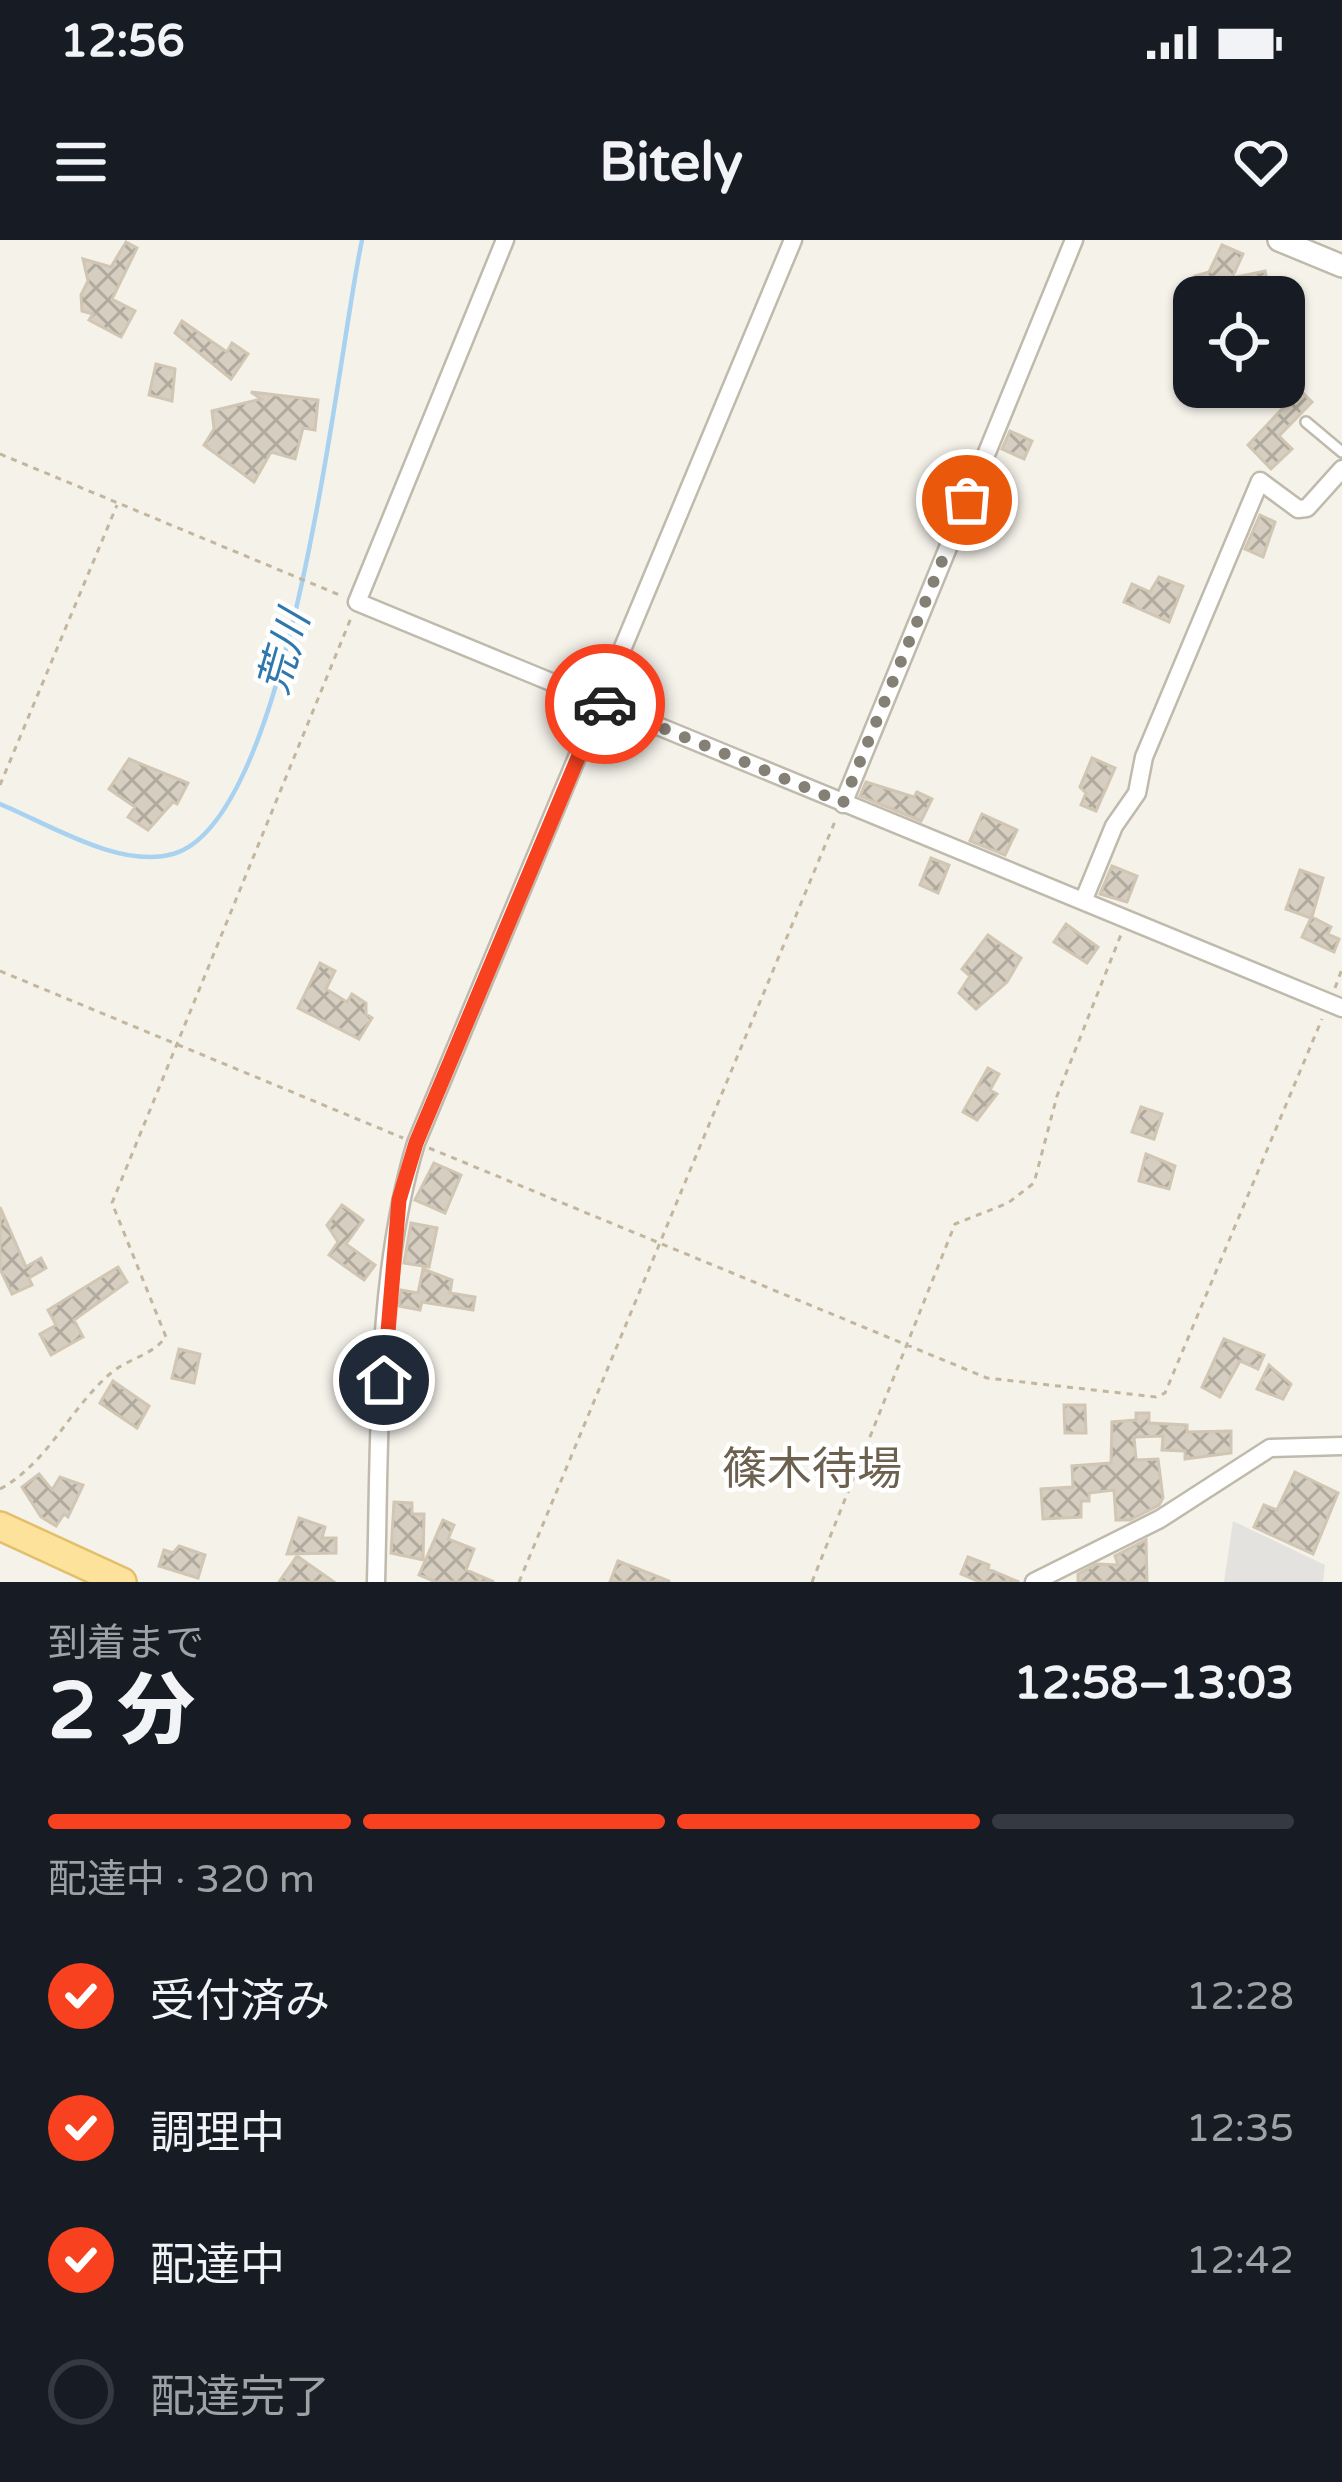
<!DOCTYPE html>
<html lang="ja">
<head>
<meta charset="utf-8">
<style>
  :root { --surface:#171b24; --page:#20242c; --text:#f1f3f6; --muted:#9ea1a6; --line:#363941; --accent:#f7411f }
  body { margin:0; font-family:"Varela Round","Noto Sans JP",sans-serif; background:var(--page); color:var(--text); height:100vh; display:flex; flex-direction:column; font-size:45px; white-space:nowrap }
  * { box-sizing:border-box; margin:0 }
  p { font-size:39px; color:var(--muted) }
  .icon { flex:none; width:66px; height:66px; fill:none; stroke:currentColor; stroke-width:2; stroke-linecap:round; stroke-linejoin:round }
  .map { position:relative; height:1342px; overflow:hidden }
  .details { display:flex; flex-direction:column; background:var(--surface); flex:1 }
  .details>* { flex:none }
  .controls { position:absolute; left:1173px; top:36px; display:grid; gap:24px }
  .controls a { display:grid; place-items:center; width:132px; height:132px; border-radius:24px; background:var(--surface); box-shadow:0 3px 9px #0004; font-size:60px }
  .pin { position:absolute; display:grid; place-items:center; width:102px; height:102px; color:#fff; margin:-51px; border:6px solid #fff; border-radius:50%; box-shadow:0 3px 12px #0007 }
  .courier { position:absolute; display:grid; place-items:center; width:120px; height:120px; margin:-60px; border:9px solid #f7411f; border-radius:50%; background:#fff; color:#222; box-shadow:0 3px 15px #0007 }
  .overview em { font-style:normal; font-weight:800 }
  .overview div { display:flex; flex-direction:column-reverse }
  .overview { display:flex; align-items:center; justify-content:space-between; height:204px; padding:0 48px }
  h1 { font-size:78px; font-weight:800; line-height:90px }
  .bar { display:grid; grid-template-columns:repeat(4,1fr); gap:18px 12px; align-content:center; height:144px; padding:0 48px }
  .bar i { height:15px; border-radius:9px; background:var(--line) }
  .bar .current { background:var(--accent) }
  .bar p { grid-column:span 4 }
  ol { padding:0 48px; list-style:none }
  li { display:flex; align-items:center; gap:36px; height:132px }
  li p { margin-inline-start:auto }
  li .icon { padding:12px; border-radius:50%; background:var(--accent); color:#fff; stroke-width:4 }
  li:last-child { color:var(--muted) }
  li i { width:66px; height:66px; border:6px solid var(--line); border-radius:50% }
  .status { display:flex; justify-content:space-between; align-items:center; height:84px; padding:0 60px; background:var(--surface); direction:ltr }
  .status svg { height:33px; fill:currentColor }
  header { display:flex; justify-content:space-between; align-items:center; height:156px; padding:0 48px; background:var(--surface); font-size:54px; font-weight:800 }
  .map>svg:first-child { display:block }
</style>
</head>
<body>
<div class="status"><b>12:56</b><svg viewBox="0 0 49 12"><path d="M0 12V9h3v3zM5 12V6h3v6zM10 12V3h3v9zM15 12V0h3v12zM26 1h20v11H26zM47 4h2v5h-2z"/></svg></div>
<header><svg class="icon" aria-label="menu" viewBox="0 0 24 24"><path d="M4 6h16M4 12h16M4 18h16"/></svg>Bitely<svg class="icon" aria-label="heart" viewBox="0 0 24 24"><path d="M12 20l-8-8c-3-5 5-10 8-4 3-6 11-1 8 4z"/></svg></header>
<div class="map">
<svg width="1342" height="1342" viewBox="0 0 1342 1342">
  <defs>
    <pattern id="building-cross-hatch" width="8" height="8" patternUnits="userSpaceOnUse" patternTransform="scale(3)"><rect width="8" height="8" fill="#d6cec0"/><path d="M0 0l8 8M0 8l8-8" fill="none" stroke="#b0a99d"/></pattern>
  </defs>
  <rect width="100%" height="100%" fill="#f5f2ea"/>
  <path fill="#e4e2de" d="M 1233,1281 L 1325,1325 L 1323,1342 L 1224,1342 Z"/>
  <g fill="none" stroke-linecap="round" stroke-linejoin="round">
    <path stroke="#a8d2f0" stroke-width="4.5" d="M 0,564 C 49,584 119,629 173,614 C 293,580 337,115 362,0"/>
  </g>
  <path fill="url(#building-cross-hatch)" stroke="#d1c6b3" stroke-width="3" d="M 126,2 L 137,8 L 112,59 L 135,71 L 121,97 L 89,80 L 93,74 L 82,71 L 81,55 L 88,41 L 83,19 L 111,27 Z
    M 1222,5 L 1243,14 L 1232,38 L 1265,31 L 1270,55 L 1199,57 L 1195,36 L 1209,32 Z
    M 182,81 L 227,112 L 232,103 L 248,114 L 231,139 L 175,93 Z
    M 156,124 L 175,129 L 172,161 L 149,155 Z
    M 1300,150 L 1312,162 L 1279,196 L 1292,209 L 1271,229 L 1248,205 Z
    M 251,152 L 318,160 L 315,190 L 303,188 L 295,219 L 271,212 L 254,242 L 204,205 L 214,189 L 212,171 L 261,159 Z
    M 1010,191 L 1032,201 L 1024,219 L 1002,209 Z
    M 1260,275 L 1275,282 L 1263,317 L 1245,309 Z
    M 1159,337 L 1183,346 L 1169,382 L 1124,362 L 1132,344 L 1150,352 Z
    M 1092,518 L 1115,528 L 1096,571 L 1081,565 L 1086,553 L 1080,547 Z
    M 129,519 L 188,543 L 177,564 L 173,562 L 148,590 L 128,577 L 135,567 L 109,549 Z
    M 866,542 L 914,557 L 917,552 L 932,559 L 921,581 L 860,556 Z
    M 982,574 L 1017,590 L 1005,615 L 970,601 Z
    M 931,618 L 949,625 L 938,653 L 920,645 Z
    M 1112,626 L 1137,636 L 1127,662 L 1100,654 Z
    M 1300,630 L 1323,638 L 1312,677 L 1331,687 L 1328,694 L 1339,699 L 1334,712 L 1302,697 L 1311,678 L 1286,669 Z
    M 1066,684 L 1098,707 L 1087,723 L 1054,702 Z
    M 988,695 L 1021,718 L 1007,742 L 976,769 L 959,753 L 970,736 L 962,729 Z
    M 320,723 L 335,731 L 326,749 L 347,762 L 352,754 L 366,763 L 366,774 L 372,778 L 359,799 L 298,768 Z
    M 988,828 L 999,834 L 990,850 L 997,854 L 977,880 L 963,872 Z
    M 1141,867 L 1162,874 L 1154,899 L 1132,892 Z
    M 1146,914 L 1175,926 L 1169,949 L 1139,941 Z
    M 434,923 L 461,935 L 445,973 L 415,960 Z
    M 342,965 L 363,980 L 346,1004 L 375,1025 L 364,1040 L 329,1015 L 338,1002 L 327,985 Z
    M 0,967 L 26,1027 L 41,1018 L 46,1028 L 29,1038 L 32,1045 L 12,1054 L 0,1029 Z
    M 411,983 L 437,988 L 429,1027 L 404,1023 Z
    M 118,1027 L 127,1042 L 74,1080 L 83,1097 L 51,1115 L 40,1094 L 56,1085 L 48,1070 Z
    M 423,1029 L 452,1040 L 450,1053 L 475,1057 L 473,1070 L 422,1062 L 420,1070 L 399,1066 L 401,1050 L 418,1053 Z
    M 1224,1099 L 1264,1115 L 1258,1129 L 1240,1121 L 1220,1157 L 1202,1147 Z
    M 179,1109 L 200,1114 L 194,1143 L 172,1138 Z
    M 1269,1125 L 1291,1144 L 1283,1159 L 1257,1149 Z
    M 113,1141 L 149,1166 L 137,1188 L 100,1163 Z
    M 1064,1165 L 1085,1165 L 1086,1193 L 1065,1193 Z
    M 1136,1173 L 1149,1173 L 1149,1183 L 1187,1185 L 1187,1192 L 1231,1191 L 1231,1213 L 1185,1219 L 1185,1211 L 1162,1210 L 1163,1196 L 1134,1197 L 1136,1220 L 1158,1219 L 1163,1258 L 1159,1265 L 1130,1280 L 1116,1280 L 1114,1250 L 1089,1253 L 1089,1261 L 1081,1261 L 1081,1277 L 1043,1279 L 1041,1249 L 1073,1247 L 1072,1226 L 1111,1223 L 1112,1182 L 1136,1180 Z
    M 1295,1232 L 1338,1253 L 1313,1314 L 1254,1287 L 1264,1265 L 1277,1270 Z
    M 39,1234 L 52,1250 L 60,1237 L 83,1245 L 68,1277 L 64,1274 L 56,1286 L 41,1277 L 22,1247 Z
    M 394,1262 L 412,1263 L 412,1274 L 424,1274 L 423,1320 L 391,1313 Z
    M 299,1278 L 325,1287 L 322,1298 L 336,1298 L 336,1313 L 287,1314 Z
    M 443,1280 L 454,1285 L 448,1299 L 474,1309 L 466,1330 L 494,1342 L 436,1342 L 419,1335 Z
    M 1146,1300 L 1147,1342 L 1078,1342 L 1078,1334 L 1097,1324 L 1118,1325 L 1115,1316 Z
    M 179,1306 L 205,1315 L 198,1338 L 159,1326 L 164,1310 L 173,1313 Z
    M 297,1316 L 334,1342 L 279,1342 Z
    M 968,1317 L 989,1325 L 988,1329 L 1019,1342 L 980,1342 L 961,1334 Z
    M 618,1321 L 669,1341 L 669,1342 L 610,1342 Z"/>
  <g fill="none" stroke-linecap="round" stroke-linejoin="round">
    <g stroke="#c0baad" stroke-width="14">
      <path id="service" d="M 1306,182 L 1342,212"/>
    </g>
    <g stroke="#c0baad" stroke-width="21">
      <path id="minor" d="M 505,0 L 357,362 L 1342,768
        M 843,564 L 1074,0
        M 1084,659 L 1114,586 L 1137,553 L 1144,517 L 1260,241 L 1298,269 L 1307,268 L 1342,229
        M 376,1342 C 380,1201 375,1037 416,903 L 793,0
        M 1034,1342 L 1160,1279 L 1270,1208 L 1342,1206"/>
    </g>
    <g stroke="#c0baad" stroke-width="26">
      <path id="tertiary" d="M 1279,0 L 1342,26"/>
    </g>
    <g stroke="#e3bf6a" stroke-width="32">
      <path id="primary" d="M 0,1286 L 122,1342"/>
    </g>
    <path stroke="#c2b69e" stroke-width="3" stroke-dasharray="6 6" stroke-linecap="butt" d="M 0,214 L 342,356
      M 0,545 L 117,265
      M 0,731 L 403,898
      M 1335,748 L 1342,729
      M 429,908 L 987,1138 L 1156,1157 L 1165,1153 L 1322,779
      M 0,1249 C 49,1222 69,1169 111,1133 C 129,1118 151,1116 166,1097 L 112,963 L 351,378
      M 519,1342 L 836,579
      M 812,1342 L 955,984 L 1008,963 L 1034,943 L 1057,856 L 1122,692"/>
    <use href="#service" stroke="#fff" stroke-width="9"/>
    <use href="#minor" stroke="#fff" stroke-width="16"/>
    <use href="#tertiary" stroke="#fff" stroke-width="21"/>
    <use href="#primary" stroke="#fde29b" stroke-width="27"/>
  </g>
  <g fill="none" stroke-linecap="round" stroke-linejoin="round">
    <path stroke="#858076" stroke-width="12" stroke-dasharray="0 21.6" d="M 605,464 L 843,563 L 967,260"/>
    <path stroke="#f7411f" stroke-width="15" d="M 384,1140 L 399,960 L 416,903 L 601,463 L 605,464"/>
  </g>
  <g text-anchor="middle" stroke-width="9" stroke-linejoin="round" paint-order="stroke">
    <g font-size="42" font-style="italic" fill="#2f77ad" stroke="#fff">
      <text transform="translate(283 412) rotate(-74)" y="15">荒川</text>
    </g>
    <g font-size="45" fill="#6c604f" stroke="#fff">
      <text x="812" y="1244">篠木待場</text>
    </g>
  </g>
</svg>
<div class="controls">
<a><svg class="icon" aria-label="locate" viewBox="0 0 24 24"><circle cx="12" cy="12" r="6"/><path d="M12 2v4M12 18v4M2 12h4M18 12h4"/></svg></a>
</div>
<div class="pin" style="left:967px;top:260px;background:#ea580c"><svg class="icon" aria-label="bag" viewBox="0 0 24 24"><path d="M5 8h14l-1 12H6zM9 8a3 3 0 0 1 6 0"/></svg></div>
<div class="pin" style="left:384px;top:1140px;background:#1f2937"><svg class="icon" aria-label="home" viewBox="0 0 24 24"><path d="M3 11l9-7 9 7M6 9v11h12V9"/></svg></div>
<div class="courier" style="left:605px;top:464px"><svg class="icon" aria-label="car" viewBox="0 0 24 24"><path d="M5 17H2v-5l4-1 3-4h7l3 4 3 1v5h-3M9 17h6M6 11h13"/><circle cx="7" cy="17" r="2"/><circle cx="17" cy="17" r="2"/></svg></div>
</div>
<section class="details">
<div class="overview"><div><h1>2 分</h1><p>到着まで</p></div><em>12:58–13:03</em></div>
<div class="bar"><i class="current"></i><i class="current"></i><i class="current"></i><i></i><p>配達中 · 320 m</p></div>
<ol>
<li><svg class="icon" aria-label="check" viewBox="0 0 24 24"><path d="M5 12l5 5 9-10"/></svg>受付済み<p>12:28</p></li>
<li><svg class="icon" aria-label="check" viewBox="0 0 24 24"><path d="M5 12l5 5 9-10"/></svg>調理中<p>12:35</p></li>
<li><svg class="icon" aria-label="check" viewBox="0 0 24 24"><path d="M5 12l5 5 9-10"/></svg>配達中<p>12:42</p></li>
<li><i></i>配達完了</li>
</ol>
</section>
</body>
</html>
